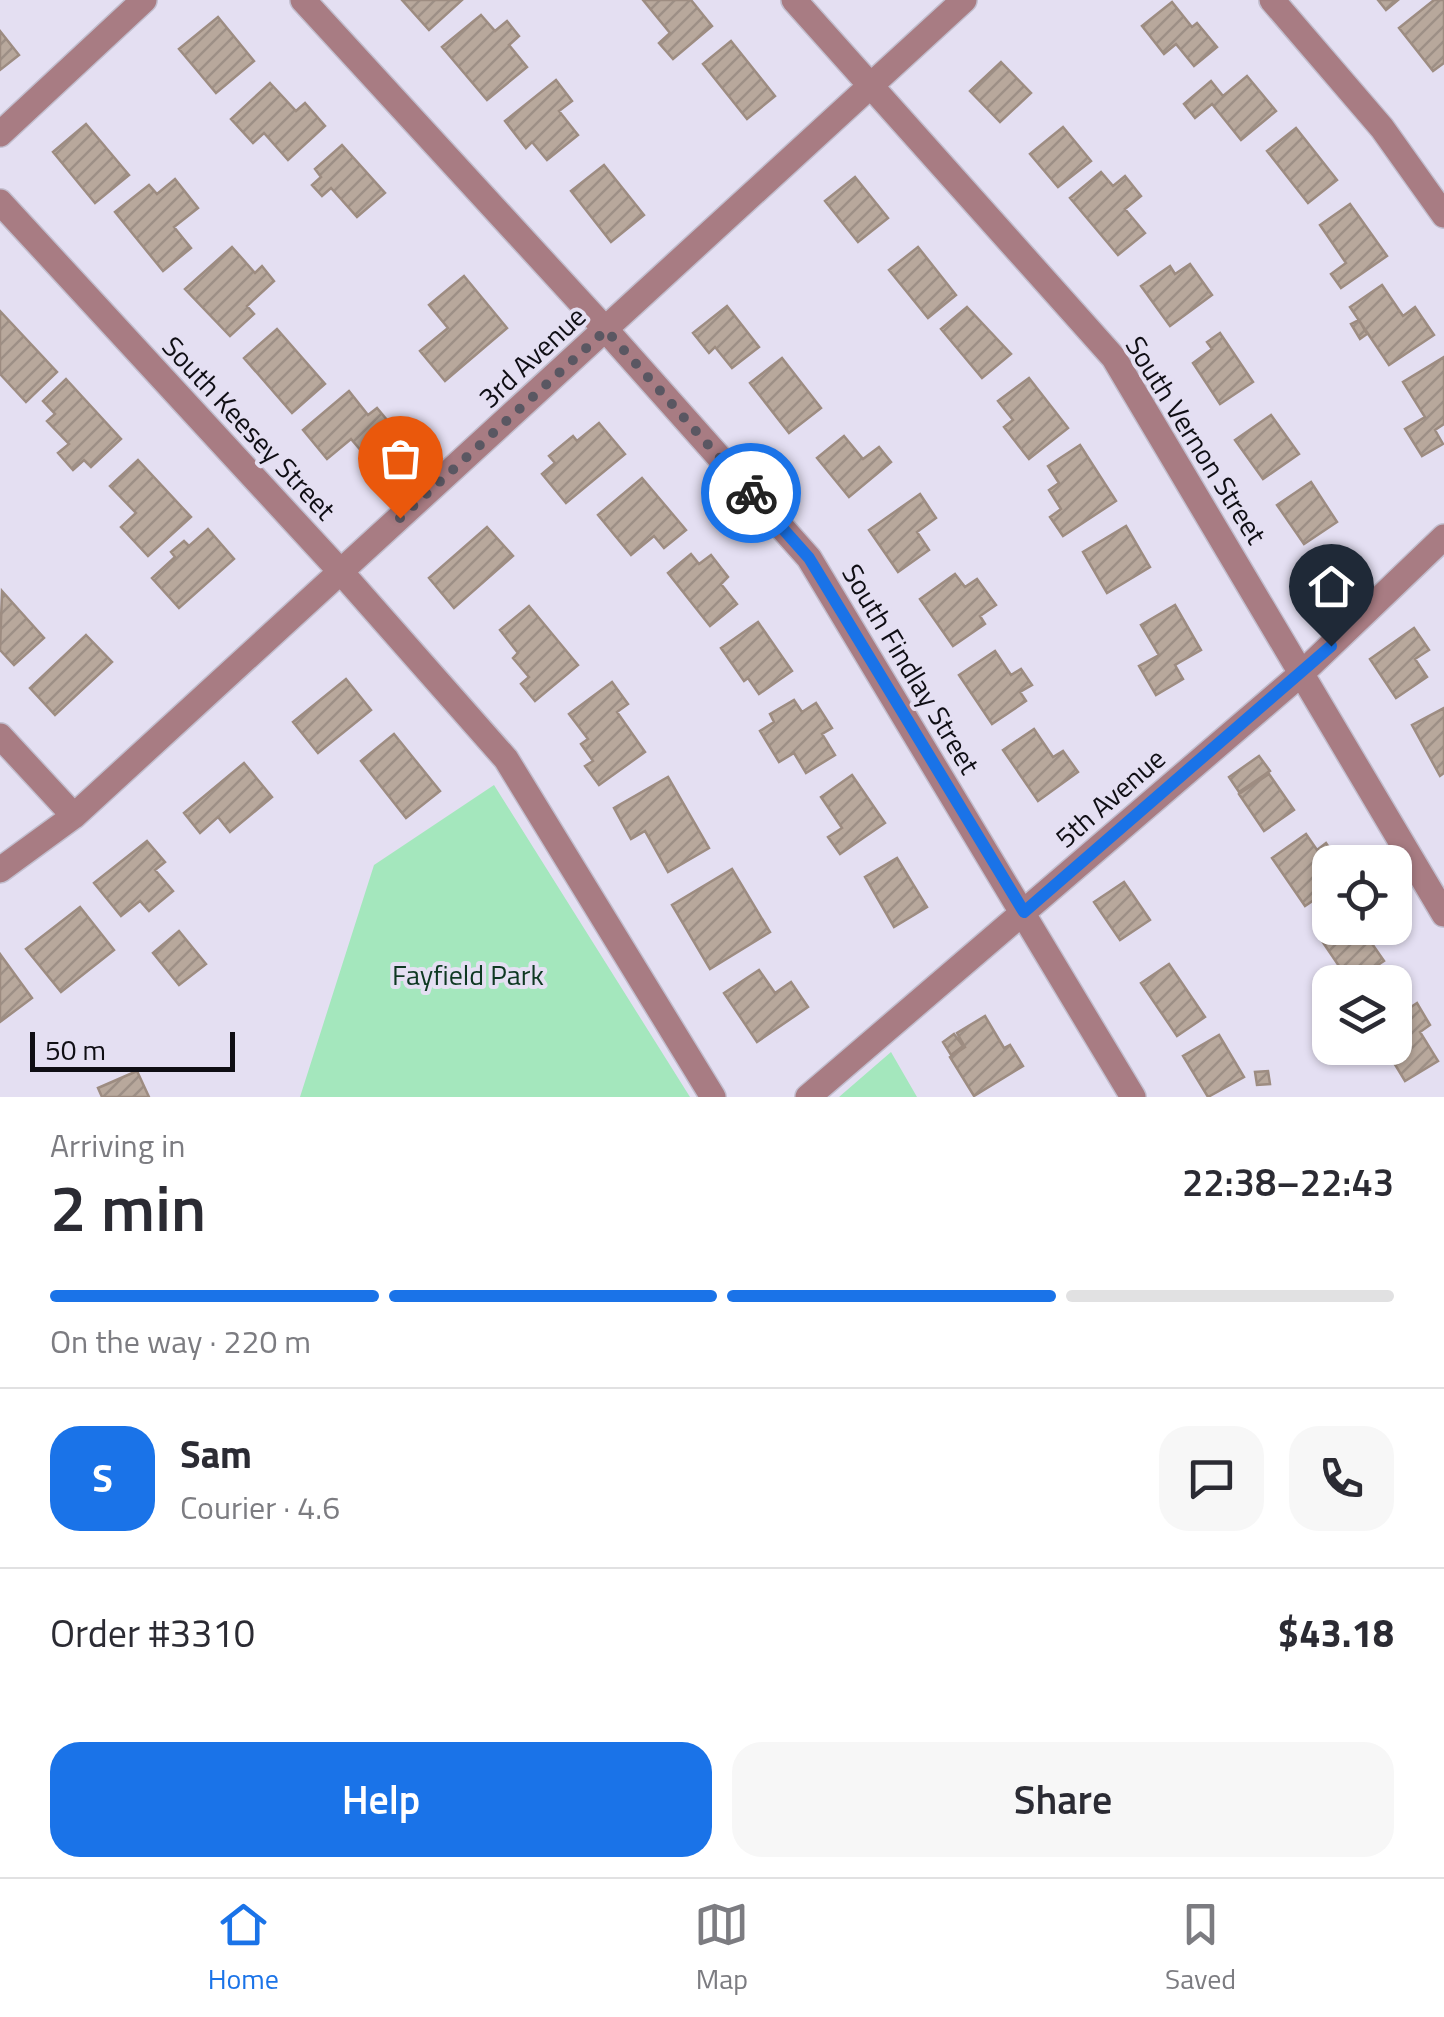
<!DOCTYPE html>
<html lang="en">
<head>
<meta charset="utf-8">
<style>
  :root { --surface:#fff; --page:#f7f7f7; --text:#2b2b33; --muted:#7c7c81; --line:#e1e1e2; --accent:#1a73e8 }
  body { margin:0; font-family:"Titillium Web",sans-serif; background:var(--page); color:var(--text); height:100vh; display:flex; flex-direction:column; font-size:38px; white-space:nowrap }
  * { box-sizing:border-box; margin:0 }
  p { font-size:32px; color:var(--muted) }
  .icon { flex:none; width:55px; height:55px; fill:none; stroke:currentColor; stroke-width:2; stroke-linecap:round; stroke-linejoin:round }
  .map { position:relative; height:1097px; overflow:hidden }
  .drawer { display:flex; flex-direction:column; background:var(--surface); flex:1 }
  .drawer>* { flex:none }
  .controls { position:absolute; left:1312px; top:845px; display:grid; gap:20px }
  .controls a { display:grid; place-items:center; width:100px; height:100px; border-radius:20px; background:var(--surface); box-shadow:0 2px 8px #0004; font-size:50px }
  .scale { position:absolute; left:30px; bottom:25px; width:205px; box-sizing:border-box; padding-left:10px; border:5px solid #0f0e14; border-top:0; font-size:28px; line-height:35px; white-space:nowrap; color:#0f0e14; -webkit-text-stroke:8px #e4dff2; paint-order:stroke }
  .pin { position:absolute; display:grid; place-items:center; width:85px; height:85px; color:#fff; margin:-102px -42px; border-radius:50% 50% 50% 0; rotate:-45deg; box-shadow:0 0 10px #0007 }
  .pin .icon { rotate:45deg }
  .courier { position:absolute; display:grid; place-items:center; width:100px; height:100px; margin:-50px; border:8px solid #1a73e8; border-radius:50%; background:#fff; color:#222; box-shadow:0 2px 12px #0007 }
  .head em { font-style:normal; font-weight:600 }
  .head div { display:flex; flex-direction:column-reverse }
  .head { display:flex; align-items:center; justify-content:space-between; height:170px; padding:0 50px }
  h1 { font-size:65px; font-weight:600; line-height:75px }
  .bar { display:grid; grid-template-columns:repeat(4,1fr); gap:15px 10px; align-content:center; height:120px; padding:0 50px }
  .bar i { height:12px; border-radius:8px; background:var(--line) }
  .bar .current { background:var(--accent) }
  .bar p { grid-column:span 4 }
  .line { display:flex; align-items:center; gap:25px; padding:0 50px; border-top:2px solid var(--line) }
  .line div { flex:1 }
  .round { display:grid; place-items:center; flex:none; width:105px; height:105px; border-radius:30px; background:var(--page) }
  .cta { display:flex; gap:20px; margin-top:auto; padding:20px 50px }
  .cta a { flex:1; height:115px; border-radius:30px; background:var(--accent); color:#fff; font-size:40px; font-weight:600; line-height:115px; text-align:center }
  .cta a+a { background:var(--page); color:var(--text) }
  .tab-bar { display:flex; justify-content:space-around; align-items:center; height:140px; border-top:2px solid var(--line); background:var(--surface); font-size:28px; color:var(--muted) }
  .tab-bar a { display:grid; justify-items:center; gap:5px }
  .tab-bar .current { color:var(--accent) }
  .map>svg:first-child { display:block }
</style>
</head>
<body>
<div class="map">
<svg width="1444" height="1097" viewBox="0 0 1444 1097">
  <defs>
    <pattern id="building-hatch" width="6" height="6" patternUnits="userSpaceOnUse" patternTransform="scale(2.5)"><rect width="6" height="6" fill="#b8a89c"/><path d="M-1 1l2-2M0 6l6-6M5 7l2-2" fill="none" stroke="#9d8f86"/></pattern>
  </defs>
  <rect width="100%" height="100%" fill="#e4dff2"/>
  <path fill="#a4e7bd" d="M 494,785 L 690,1097 L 300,1097 L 374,865 Z
    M 891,1052 L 917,1097 L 839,1097 Z"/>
  <path fill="url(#building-hatch)" stroke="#9d8c81" stroke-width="2.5" d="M 402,0 L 462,0 L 429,30 Z
    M 643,0 L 691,0 L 712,26 L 673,59 L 659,43 L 670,33 Z
    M 1378,0 L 1398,0 L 1386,10 Z
    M 1434,0 L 1444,0 L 1444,63 L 1433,71 L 1399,28 Z
    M 1172,2 L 1192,27 L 1197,23 L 1217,47 L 1194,66 L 1176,44 L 1164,54 L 1142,26 Z
    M 481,15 L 495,31 L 507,21 L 519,36 L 509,45 L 527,67 L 487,100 L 442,47 Z
    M 218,17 L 254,61 L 216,93 L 179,49 Z
    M 0,31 L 19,55 L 0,70 Z
    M 731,41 L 775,96 L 747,119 L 703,64 Z
    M 1001,62 L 1031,93 L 1000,122 L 970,91 Z
    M 1247,76 L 1276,111 L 1241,140 L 1212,104 L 1195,118 L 1184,104 L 1211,81 L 1223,96 Z
    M 556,80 L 572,101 L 559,111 L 578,135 L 547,160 L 532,142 L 526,148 L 505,121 Z
    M 270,83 L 296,111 L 305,103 L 325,126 L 288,160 L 264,133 L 253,143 L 231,119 Z
    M 86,124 L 129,175 L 95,203 L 53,152 Z
    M 1063,127 L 1091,161 L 1058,187 L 1030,154 Z
    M 1296,128 L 1337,180 L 1308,203 L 1267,151 Z
    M 342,145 L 385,193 L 357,217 L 331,188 L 322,196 L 312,185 L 321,177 L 315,169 Z
    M 604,165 L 644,215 L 611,242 L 571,191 Z
    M 1101,172 L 1113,186 L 1125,176 L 1141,196 L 1125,209 L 1145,233 L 1118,255 L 1070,198 Z
    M 855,177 L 888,218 L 858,242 L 825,201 Z
    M 175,179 L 198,208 L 174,227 L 191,248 L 163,271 L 115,212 L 149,185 L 157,194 Z
    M 1350,204 L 1387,256 L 1341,288 L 1331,274 L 1346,263 L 1320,225 Z
    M 232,247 L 255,273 L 262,266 L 274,281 L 247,306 L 254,314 L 230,336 L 185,289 Z
    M 918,247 L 956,295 L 928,318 L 889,270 Z
    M 1190,264 L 1212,295 L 1170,326 L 1141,286 L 1170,266 L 1175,274 Z
    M 464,276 L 507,328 L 445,381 L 420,351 L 448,328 L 429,305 Z
    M 1382,285 L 1403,316 L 1415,307 L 1434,335 L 1389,365 L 1350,307 Z
    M 727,306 L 759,347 L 732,368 L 715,347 L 709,353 L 693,333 Z
    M 967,307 L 1011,354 L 982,378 L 941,329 Z
    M 0,311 L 57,372 L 26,402 L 0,374 Z
    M 1359,320 L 1367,334 L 1360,339 L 1351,324 Z
    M 277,329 L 325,384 L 292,413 L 244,358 Z
    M 1220,333 L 1253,382 L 1220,404 L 1193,363 L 1212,349 L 1207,342 Z
    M 1444,357 L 1444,424 L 1435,430 L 1443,444 L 1422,456 L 1405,429 L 1425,417 L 1403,382 Z
    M 782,358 L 821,408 L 789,433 L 750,383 Z
    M 1029,378 L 1068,428 L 1029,459 L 1004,427 L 1013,420 L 998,401 Z
    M 66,379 L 121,439 L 91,467 L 84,460 L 73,470 L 58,453 L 69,444 L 47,421 L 55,414 L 43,401 Z
    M 349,391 L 368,415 L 377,408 L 393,427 L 363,453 L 351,439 L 327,459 L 303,430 Z
    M 1271,415 L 1299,454 L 1263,479 L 1235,440 Z
    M 599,423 L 625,454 L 566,503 L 542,474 L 555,463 L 549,456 L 573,436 L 577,441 Z
    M 844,436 L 863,459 L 879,447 L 891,462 L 849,497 L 817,458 Z
    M 1080,445 L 1116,501 L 1063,536 L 1050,517 L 1061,509 L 1049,490 L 1059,483 L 1048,466 Z
    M 138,460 L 191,517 L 148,556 L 121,527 L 136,513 L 110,486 Z
    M 642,478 L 686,530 L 664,548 L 654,536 L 631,555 L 598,515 Z
    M 1311,482 L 1337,522 L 1304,544 L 1277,505 Z
    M 920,494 L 936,518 L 917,532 L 929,550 L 898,572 L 869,530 Z
    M 1126,526 L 1150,567 L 1107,593 L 1083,552 Z
    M 487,527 L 513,556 L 454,608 L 429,578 Z
    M 208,529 L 234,559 L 179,608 L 152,578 L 175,557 L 171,552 L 184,541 L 189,546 Z
    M 691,554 L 699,564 L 711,555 L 728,577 L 721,584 L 737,604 L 710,626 L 668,573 Z
    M 955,574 L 965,587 L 977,579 L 996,605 L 980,616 L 985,624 L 953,646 L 920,599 Z
    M 2,591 L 44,638 L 14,665 L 0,650 Z
    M 1175,605 L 1201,650 L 1175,665 L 1183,679 L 1156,695 L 1139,666 L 1159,655 L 1141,625 Z
    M 529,606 L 578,665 L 535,701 L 521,684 L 529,677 L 513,658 L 518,653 L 500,630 Z
    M 758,622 L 792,671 L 759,694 L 748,678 L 744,681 L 721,648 Z
    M 1414,628 L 1429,650 L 1415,659 L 1427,677 L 1396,698 L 1370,659 Z
    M 86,635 L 112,662 L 55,715 L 30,688 Z
    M 995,651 L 1011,675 L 1021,669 L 1032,685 L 1020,692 L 1026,701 L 992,724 L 959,675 Z
    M 346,679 L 371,710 L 318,753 L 293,722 Z
    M 612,682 L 628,704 L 617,712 L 645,752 L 599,785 L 585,766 L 593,761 L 581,744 L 588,739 L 569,714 Z
    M 794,700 L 802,712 L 816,703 L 832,728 L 822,734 L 835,755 L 806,773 L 794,753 L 779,762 L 760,731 L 774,722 L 770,714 Z
    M 1444,708 L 1444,773 L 1440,776 L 1412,725 Z
    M 1034,729 L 1053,757 L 1063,751 L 1078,772 L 1038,801 L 1003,750 Z
    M 394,734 L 440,791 L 406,818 L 361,761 Z
    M 1259,756 L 1270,771 L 1239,792 L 1229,777 Z
    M 244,763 L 272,797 L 230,832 L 218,817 L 200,833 L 184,813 Z
    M 1269,774 L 1294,810 L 1264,831 L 1239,794 Z
    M 852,775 L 885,823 L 840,854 L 828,837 L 842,828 L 821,797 Z
    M 668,777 L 709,848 L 668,872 L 645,831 L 631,839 L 614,808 Z
    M 1306,834 L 1317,850 L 1326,843 L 1339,862 L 1330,862 L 1330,889 L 1305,906 L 1272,858 Z
    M 147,841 L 165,862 L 155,870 L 173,891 L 149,911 L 140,901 L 121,916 L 94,883 Z
    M 897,858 L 927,907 L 894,927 L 865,877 Z
    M 732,869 L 770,932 L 710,969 L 672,905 Z
    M 1124,882 L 1150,920 L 1120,940 L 1094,902 Z
    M 80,907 L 114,950 L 61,992 L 26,949 Z
    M 1330,927 L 1361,928 L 1384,961 L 1352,982 L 1334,982 L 1329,974 L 1339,966 L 1318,935 Z
    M 179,931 L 206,964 L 179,985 L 153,953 Z
    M 0,954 L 32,998 L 0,1022 Z
    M 1169,964 L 1205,1017 L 1177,1036 L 1141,983 Z
    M 759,970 L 775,993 L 791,982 L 808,1007 L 757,1042 L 724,993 Z
    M 1398,993 L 1408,1009 L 1417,1003 L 1430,1025 L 1420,1032 L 1438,1061 L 1405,1081 L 1385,1048 L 1395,1048 L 1395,995 Z
    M 985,1016 L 1004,1048 L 1010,1045 L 1023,1066 L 974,1096 L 950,1057 L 965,1047 L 957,1033 Z
    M 954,1034 L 963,1046 L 951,1055 L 943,1042 Z
    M 1219,1035 L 1244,1077 L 1208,1097 L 1183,1056 Z
    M 137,1071 L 149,1097 L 102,1097 L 98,1088 Z
    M 1268,1071 L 1270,1084 L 1257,1085 L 1255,1072 Z"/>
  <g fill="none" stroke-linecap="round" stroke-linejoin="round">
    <g stroke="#c2bece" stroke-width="28">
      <path id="minor" d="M 303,0 L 606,330 L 809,558 L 1133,1097
        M 794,0 L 1114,358 L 1444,914
        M 1272,0 L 1382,128 L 1444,215
        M 0,134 L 144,0
        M 0,202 L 341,572 L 506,759 L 713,1097
        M 0,736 L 74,816
        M 0,870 L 74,816 L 964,0
        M 808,1097 L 1302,673 L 1444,537"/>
    </g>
    <use href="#minor" stroke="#a87c83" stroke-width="25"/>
  </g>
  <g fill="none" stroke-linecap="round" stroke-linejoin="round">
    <path stroke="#5a5762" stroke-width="10" stroke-dasharray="0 18" d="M 400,518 L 606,330 L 751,493"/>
    <path stroke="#1a73e8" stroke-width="12" d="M 751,493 L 809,558 L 1024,912 L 1331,646"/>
  </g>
  <g text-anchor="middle" stroke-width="8" stroke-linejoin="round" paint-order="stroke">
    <g font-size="28" fill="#0f0e14" stroke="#e4dff2">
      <text transform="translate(532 357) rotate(-43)" y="10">3rd Avenue</text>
      <text transform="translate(249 428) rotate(47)" y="10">South Keesey Street</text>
      <text transform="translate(1196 440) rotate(58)" y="10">South Vernon Street</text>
      <text transform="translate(911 669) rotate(59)" y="10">South Findlay Street</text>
      <text transform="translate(1110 798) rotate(-41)" y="10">5th Avenue</text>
    </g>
    <g font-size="28" fill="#0e3822" stroke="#e4dff2">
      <text x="468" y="985">Fayfield Park</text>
    </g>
  </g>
</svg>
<div class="controls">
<a><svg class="icon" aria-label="locate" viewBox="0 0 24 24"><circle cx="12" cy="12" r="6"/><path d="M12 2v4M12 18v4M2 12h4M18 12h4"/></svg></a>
<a><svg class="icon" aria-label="layers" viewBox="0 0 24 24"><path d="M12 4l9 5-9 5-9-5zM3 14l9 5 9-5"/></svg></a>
</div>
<div class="scale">50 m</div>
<div class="pin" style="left:400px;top:518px;background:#ea580c"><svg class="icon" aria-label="bag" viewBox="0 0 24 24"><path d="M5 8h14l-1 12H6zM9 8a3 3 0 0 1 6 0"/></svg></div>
<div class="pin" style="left:1331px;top:646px;background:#1f2937"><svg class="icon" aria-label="home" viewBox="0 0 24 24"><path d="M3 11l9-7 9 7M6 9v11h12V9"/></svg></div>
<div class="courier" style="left:751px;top:493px"><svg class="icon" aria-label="bike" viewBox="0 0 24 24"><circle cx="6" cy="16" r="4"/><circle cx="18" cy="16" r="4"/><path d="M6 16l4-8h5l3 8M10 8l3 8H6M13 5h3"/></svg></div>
</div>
<section class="drawer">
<div class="head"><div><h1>2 min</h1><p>Arriving in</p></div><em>22:38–22:43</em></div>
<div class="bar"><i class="current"></i><i class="current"></i><i class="current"></i><i></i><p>On the way · 220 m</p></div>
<div class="line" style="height:180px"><b class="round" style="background:var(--accent);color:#fff">S</b><div><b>Sam</b><p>Courier · 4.6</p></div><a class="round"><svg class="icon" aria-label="chat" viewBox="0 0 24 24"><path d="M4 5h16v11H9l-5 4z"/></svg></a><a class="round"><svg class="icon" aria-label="phone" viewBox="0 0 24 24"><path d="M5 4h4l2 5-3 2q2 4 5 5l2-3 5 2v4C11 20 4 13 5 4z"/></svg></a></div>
<div class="line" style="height:130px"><div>Order #3310</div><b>$43.18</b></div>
<div class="cta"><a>Help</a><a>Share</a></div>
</section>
<nav class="tab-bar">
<a class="current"><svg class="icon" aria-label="home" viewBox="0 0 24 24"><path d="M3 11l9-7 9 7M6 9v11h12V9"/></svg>Home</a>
<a><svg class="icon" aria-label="map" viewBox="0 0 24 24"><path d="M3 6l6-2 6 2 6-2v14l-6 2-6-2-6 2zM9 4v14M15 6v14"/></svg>Map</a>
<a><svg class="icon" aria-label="saved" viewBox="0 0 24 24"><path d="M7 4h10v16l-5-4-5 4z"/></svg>Saved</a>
</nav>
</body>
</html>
